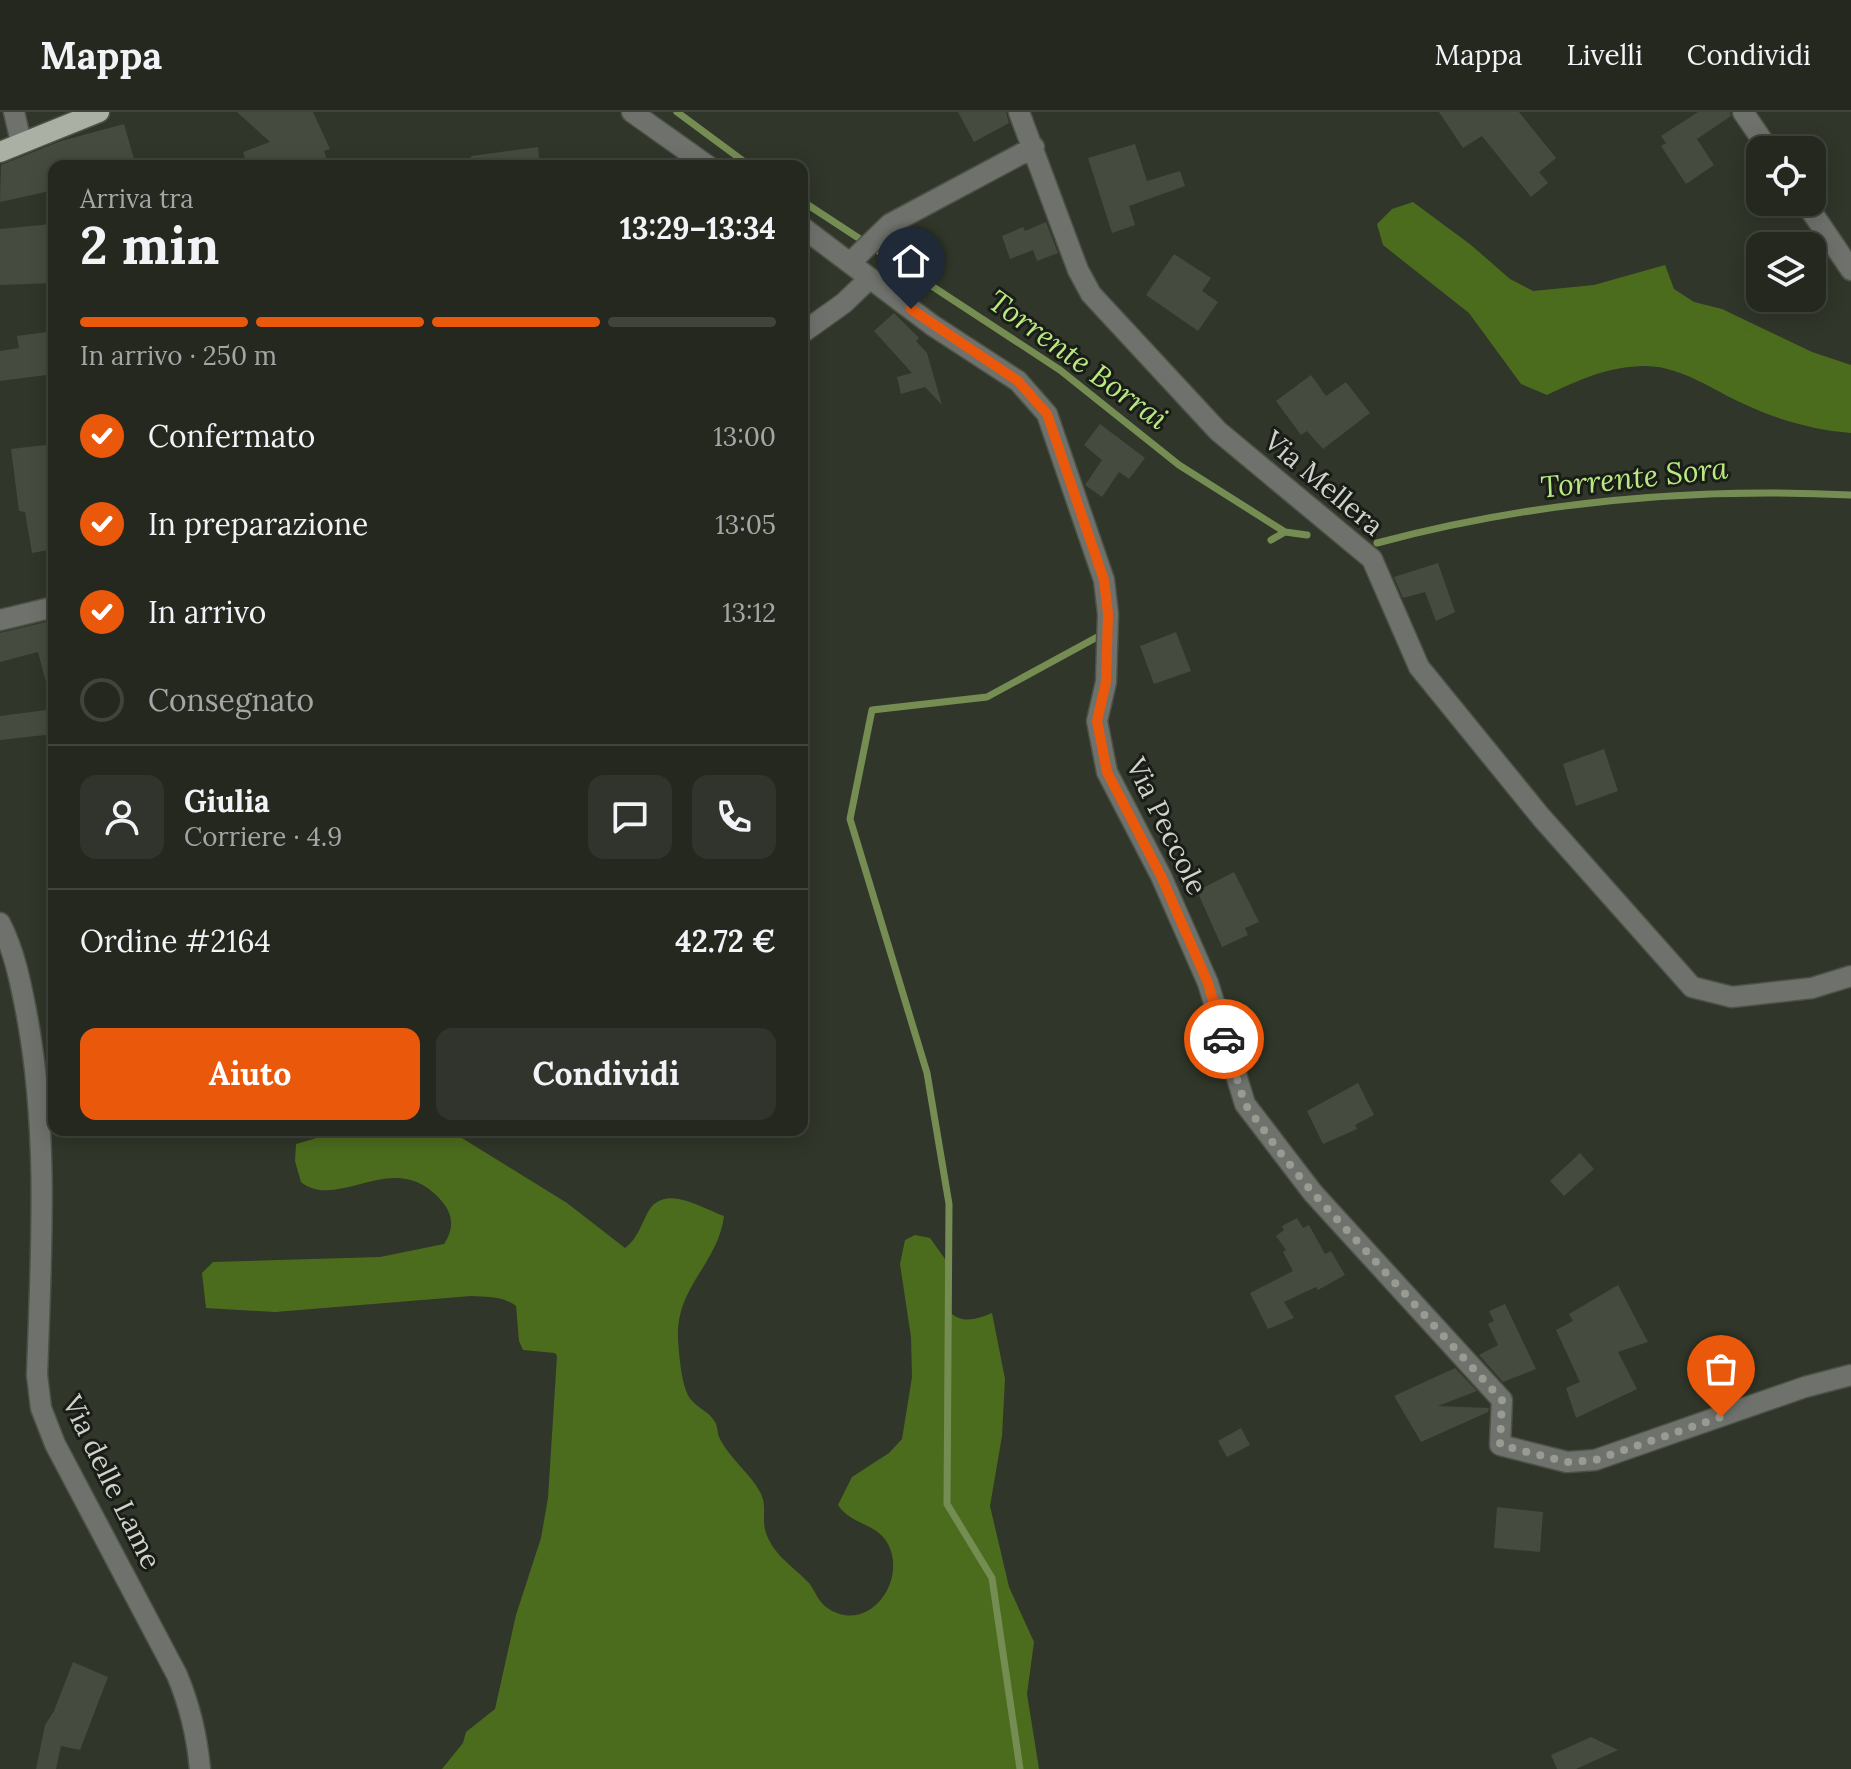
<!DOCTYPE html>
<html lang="it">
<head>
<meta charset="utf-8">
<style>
  :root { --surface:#24281f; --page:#30342c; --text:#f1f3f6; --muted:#a3a6a4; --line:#41443d; --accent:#ea580c }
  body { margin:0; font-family:Lora,serif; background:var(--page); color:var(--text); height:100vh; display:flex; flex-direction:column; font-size:30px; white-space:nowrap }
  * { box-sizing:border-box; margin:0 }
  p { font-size:26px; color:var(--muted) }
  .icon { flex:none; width:44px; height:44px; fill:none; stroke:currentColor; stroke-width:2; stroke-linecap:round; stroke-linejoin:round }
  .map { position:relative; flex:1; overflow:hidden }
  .details { position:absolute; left:48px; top:48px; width:760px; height:976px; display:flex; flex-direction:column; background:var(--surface); border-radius:16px; box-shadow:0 4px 20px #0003,0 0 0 2px var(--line) }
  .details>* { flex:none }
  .fabs { position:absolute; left:1746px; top:24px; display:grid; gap:16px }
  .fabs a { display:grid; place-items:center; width:80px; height:80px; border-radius:16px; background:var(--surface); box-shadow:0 4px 20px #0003,0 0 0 2px var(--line); font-size:40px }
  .pin { position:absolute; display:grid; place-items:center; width:68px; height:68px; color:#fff; margin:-82px -34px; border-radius:50% 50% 50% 0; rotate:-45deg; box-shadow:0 0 8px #0007 }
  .pin .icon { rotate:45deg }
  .courier { position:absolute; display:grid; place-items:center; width:80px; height:80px; margin:-40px; border:6px solid #ea580c; border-radius:50%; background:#fff; color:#222; box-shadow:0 2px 10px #0007 }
  .headline em { font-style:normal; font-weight:800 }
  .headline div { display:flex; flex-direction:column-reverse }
  .headline { display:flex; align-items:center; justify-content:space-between; height:136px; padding:0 32px }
  h1 { font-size:52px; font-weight:800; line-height:60px }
  .bar { display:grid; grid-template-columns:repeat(4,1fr); gap:12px 8px; align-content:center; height:96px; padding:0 32px }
  .bar i { height:10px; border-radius:6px; background:var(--line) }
  .bar .active { background:var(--accent) }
  .bar p { grid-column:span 4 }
  .line { display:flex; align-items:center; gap:20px; padding:0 32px; border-top:2px solid var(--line) }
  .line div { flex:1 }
  .round { display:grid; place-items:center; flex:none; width:84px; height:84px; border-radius:16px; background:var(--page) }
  ol { padding:0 32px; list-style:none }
  li { display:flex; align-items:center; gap:24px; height:88px }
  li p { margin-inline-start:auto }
  li .icon { padding:8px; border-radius:50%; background:var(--accent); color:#fff; stroke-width:4 }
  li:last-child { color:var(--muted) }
  li i { width:44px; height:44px; border:4px solid var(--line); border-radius:50% }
  .cta { display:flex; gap:16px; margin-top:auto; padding:16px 32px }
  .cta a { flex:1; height:92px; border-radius:16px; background:var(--accent); color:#fff; font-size:32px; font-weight:800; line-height:92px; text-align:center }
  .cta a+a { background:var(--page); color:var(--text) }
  header { display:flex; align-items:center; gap:48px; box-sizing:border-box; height:112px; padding:0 40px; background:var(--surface); border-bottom:2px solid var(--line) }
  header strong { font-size:38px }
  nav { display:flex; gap:44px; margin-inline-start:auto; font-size:28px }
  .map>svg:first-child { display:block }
</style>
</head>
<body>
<header>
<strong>Mappa</strong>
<nav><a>Mappa</a><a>Livelli</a><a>Condividi</a></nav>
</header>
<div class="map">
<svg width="1851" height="1657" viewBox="0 0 1851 1657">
  <rect width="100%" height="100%" fill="#303629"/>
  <path fill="#4c6c1d" d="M 1413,90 L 1471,133 L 1510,167 L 1533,179 L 1594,173 L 1665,153 L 1674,177 L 1694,190 L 1722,197 L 1812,240 L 1851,253 L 1851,321 C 1814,318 1778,308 1744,292 C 1713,278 1682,255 1647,254 C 1613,253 1577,268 1547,283 L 1521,272 L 1469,201 L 1383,133 L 1377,112 L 1392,97 Z
    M 344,1018 L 449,1018 L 567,1091 L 625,1136 C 636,1128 640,1116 646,1104 C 661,1069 699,1095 724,1104 C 718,1152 676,1174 678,1226 C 679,1242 681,1271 689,1285 C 695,1295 709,1299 715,1310 C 718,1315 717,1322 720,1327 C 730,1347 750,1361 760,1380 C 768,1394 761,1407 766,1421 C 774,1444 793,1454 809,1471 C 815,1479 818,1489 826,1495 C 867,1525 908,1470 888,1432 C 877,1411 851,1413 838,1393 L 852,1365 L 889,1341 L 902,1327 L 912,1265 L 911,1225 L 900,1152 L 905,1128 L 915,1123 L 930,1126 L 948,1151 L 951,1201 C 963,1212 978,1207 992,1201 L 1005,1267 L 1002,1324 L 990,1394 L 1009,1475 L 1034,1530 L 1027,1582 L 1039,1657 L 442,1657 L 463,1631 L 466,1620 L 495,1597 L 516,1503 L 541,1426 L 548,1386 L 557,1244 L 555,1241 L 523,1238 L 519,1229 L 516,1194 C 503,1184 487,1185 471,1184 L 275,1200 L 206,1196 L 202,1161 L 213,1150 L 380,1145 L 444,1132 C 453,1119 454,1105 444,1092 C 396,1031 340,1101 301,1070 L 295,1049 L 296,1032 Z"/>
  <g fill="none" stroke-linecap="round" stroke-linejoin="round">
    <path stroke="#758d53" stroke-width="7" d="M 677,0 L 750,54
      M 802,89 L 1060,258 L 1179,353 L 1285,420
      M 1271,428 L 1285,420 L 1307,423
      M 1377,431 C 1531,390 1692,375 1851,383
      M 1020,1657 L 992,1466 L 947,1392 L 949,1092 L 927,961 L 850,707 L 872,598 L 987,585 L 1101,523"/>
  </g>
  <path fill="#454c3f" d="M 237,0 L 313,0 L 330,37 L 324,39 L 329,54 L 302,54 L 300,48 L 284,54 L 248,54 L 243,40 L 270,30 Z
    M 958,0 L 1006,0 L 1009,11 L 974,30 Z
    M 1439,0 L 1519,0 L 1556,46 L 1539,60 L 1548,71 L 1531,85 L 1482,24 L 1463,36 Z
    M 1698,0 L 1730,0 L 1731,4 L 1697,27 L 1714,53 L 1686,72 L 1661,34 L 1666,31 L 1661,24 Z
    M 124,12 L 136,54 L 54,54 L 54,78 L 0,90 L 1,53 L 61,29 Z
    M 1135,32 L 1147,69 L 1180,59 L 1185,74 L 1129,94 L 1135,113 L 1112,121 L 1088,46 Z
    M 538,35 L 540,54 L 472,54 L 471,44 Z
    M 1046,110 L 1058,141 L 1037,149 L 1033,138 L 1010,147 L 1002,124 L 1023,115 L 1025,119 Z
    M 51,112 L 54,171 L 0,173 L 0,117 Z
    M 1174,142 L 1211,166 L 1202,179 L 1218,190 L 1198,219 L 1146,183 Z
    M 894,201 L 919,226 L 916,229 L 927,241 L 942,293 L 925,275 L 901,282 L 897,265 L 912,261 L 874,219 Z
    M 54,219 L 54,262 L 0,269 L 0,239 L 19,236 L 17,224 Z
    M 1311,263 L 1326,284 L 1346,270 L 1370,301 L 1323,337 L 1307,319 L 1301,323 L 1276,289 Z
    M 1100,312 L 1145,346 L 1129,367 L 1119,360 L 1102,385 L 1085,373 L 1102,348 L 1084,333 Z
    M 54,332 L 54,437 L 32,441 L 25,400 L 19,399 L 11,337 Z
    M 1438,451 L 1455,500 L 1436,509 L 1425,480 L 1403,486 L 1394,465 Z
    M 54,508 L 54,578 L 48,578 L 38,540 L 0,550 L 0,521 Z
    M 1176,520 L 1191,559 L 1154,572 L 1140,534 Z
    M 54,597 L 54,622 L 0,628 L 0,604 Z
    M 1604,637 L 1618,679 L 1576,694 L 1563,652 Z
    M 1234,760 L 1259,810 L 1245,816 L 1248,823 L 1222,835 L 1197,779 Z
    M 1358,971 L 1374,1003 L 1355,1013 L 1357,1017 L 1323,1032 L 1307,999 Z
    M 1580,1041 L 1594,1057 L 1564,1084 L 1550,1069 Z
    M 1297,1106 L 1303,1116 L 1309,1113 L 1325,1142 L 1331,1139 L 1345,1163 L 1318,1178 L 1316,1175 L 1284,1190 L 1294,1206 L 1268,1217 L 1250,1181 L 1293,1159 L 1283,1140 L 1286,1138 L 1276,1124 L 1284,1118 L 1282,1114 Z
    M 1618,1173 L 1648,1230 L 1618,1240 L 1637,1277 L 1576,1306 L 1566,1276 L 1580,1270 L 1556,1218 L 1573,1209 L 1569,1202 Z
    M 1505,1192 L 1536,1257 L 1503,1270 L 1479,1243 L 1498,1233 L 1488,1212 L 1494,1209 L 1489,1199 Z
    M 1455,1256 L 1477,1279 L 1438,1294 L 1489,1296 L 1488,1300 L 1421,1330 L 1394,1284 Z
    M 1241,1316 L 1250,1333 L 1227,1345 L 1218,1329 Z
    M 1497,1395 L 1543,1400 L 1540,1440 L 1494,1436 Z
    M 73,1550 L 108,1565 L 80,1638 L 61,1634 L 56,1657 L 36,1657 L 45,1613 L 54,1599 Z
    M 1591,1625 L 1618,1638 L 1576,1657 L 1557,1657 L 1551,1643 Z"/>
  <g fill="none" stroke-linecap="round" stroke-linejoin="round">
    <g stroke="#4d5246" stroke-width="23">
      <path id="minor" d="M 14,0 L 21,30
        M 632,0 L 708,54
        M 1019,0 L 1078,158 L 1091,182 L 1218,319 L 1372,447 L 1419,555 L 1541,705 L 1692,875 L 1732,885 L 1812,876 L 1851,864
        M 1743,0 L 1769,38
        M 1805,90 L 1851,158
        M 802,115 L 932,213 L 1018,269 L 1047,302 L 1104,468 L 1108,502 L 1106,570 L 1097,609 L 1107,660 L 1161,764 L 1208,871 L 1245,992 L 1313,1081 L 1502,1288 L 1500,1333 L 1567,1350 L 1595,1348 L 1805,1275 L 1851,1263
        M 851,150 L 890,112 L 1034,35
        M 802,221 L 844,191 L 870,166
        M 0,508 L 54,495
        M 0,811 C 15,840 21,873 27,904 C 49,1022 41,1144 37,1263 L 41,1296 L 55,1332 L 177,1563 C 190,1594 197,1624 200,1657"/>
    </g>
    <g stroke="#4d5246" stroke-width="23">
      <path id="major" d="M 0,40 L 99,0"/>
    </g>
    <use href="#minor" stroke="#6f726c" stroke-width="20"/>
    <use href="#major" stroke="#aab1a4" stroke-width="20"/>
  </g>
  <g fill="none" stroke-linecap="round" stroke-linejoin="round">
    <path stroke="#979c92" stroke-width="8" stroke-dasharray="0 14.4" d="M 1224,927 L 1245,992 L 1282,1043 L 1313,1081 L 1502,1288 L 1500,1333 L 1567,1350 L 1595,1348 L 1721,1305"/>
    <path stroke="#ea580c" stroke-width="10" d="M 911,197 L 1018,269 L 1047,302 L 1104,468 L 1108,502 L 1106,570 L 1097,609 L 1107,660 L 1161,764 L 1208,871 L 1224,927"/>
  </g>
  <g text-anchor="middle" stroke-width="6" stroke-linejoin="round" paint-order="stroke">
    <g font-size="28" fill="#cfd3cb" stroke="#191c17">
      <text transform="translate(1324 371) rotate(40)" y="10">Via Mellera</text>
      <text transform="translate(1167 714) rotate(64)" y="10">Via Peccole</text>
      <text transform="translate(112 1370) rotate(64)" y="10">Via delle Lame</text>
    </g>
    <g font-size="30" font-style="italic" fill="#b9e980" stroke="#191c17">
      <text transform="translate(1078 248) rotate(36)" y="10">Torrente Borrai</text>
      <text transform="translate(1634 366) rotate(-6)" y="10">Torrente Sora</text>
    </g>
  </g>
</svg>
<div class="fabs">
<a><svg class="icon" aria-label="locate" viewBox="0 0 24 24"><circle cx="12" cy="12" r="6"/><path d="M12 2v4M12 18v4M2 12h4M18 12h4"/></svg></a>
<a><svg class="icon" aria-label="layers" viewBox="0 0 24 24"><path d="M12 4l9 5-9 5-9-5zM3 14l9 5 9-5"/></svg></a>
</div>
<div class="pin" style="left:1721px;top:1305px;background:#ea580c"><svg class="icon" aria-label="bag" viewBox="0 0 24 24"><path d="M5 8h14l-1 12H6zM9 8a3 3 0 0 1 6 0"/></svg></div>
<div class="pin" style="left:911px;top:197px;background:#1f2937"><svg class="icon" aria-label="home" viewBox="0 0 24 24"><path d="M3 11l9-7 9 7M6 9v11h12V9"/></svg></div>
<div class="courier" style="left:1224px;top:927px"><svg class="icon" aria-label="car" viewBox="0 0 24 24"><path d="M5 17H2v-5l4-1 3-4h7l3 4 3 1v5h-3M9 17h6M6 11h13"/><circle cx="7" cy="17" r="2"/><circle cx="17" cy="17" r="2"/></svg></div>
<section class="details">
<div class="headline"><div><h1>2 min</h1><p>Arriva tra</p></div><em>13:29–13:34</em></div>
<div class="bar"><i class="active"></i><i class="active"></i><i class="active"></i><i></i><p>In arrivo · 250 m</p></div>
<ol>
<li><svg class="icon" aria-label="check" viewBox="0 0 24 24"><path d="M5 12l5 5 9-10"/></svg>Confermato<p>13:00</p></li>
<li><svg class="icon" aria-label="check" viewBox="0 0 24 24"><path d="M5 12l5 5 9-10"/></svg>In preparazione<p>13:05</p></li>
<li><svg class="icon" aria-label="check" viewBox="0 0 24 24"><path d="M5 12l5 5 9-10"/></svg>In arrivo<p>13:12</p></li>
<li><i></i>Consegnato</li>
</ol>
<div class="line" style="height:144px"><a class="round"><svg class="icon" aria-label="person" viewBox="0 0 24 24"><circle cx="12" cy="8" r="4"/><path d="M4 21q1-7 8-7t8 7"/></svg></a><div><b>Giulia</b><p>Corriere · 4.9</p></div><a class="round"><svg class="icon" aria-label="chat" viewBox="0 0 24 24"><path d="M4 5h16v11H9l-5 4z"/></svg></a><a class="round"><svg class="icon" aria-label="phone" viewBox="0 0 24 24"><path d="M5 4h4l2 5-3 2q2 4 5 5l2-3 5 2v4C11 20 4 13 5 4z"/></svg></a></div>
<div class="line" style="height:104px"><div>Ordine #2164</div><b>42.72 €</b></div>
<div class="cta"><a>Aiuto</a><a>Condividi</a></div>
</section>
</div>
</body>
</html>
